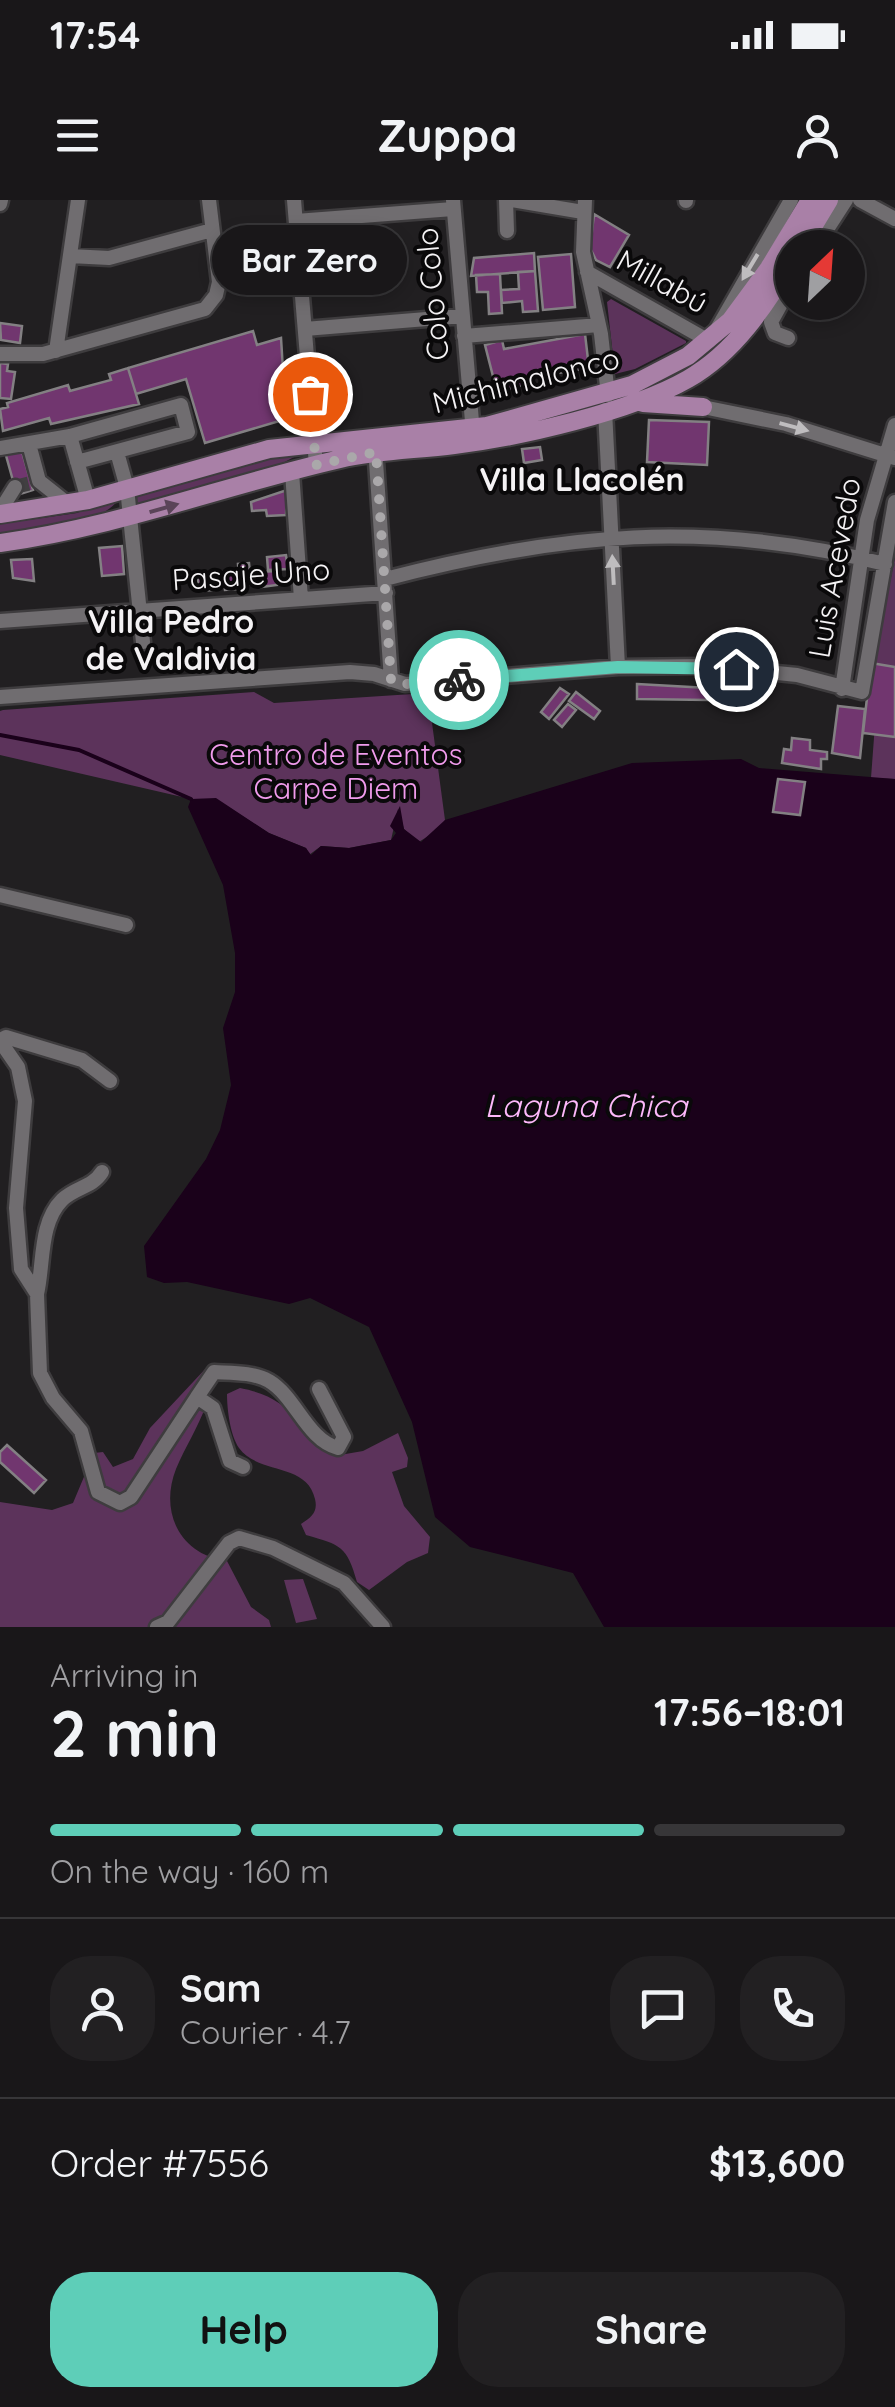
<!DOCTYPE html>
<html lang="en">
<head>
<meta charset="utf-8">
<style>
  :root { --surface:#191719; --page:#222022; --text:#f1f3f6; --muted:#9f9fa2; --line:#373638; --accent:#5eceb8 }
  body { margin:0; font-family:Quicksand,sans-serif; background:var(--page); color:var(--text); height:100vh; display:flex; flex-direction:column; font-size:38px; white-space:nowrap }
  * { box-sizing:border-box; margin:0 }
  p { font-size:32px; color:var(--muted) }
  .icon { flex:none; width:55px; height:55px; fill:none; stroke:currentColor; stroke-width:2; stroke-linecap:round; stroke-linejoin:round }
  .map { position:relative; height:1427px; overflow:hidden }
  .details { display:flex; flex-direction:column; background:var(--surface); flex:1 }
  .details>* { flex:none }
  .needle { width:65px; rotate:25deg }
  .buttons { position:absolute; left:775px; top:30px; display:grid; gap:20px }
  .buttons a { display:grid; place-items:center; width:90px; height:90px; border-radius:50%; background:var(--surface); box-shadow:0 5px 15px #0003,0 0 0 2px var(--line); font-size:50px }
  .pin { position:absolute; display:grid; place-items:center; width:85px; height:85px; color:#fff; margin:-42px; border:5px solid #fff; border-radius:50%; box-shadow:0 2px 10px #0007 }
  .courier { position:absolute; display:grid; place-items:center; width:100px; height:100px; margin:-50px; border:8px solid #5eceb8; border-radius:50%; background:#fff; color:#222; box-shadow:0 2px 12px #0007 }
  .bubble { position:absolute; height:70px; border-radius:35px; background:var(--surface); box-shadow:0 5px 15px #0003,0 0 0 2px var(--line); font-size:32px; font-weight:800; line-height:70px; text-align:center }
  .headline em { font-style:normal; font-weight:800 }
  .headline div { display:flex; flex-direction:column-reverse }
  .headline { display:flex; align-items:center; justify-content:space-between; height:170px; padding:0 50px }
  h1 { font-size:65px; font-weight:800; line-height:75px }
  .bar { display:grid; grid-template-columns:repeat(4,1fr); gap:15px 10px; align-content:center; height:120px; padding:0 50px }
  .bar i { height:12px; border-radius:8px; background:var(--line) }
  .bar .on { background:var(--accent) }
  .bar p { grid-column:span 4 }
  .line { display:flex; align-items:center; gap:25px; padding:0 50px; border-top:2px solid var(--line) }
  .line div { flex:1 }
  .round { display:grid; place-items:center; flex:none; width:105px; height:105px; border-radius:40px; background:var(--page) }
  .cta { display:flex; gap:20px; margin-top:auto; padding:20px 50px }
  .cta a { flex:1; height:115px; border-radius:40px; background:var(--accent); color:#111; font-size:40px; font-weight:800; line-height:115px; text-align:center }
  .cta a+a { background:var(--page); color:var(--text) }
  .status { display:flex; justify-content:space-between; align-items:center; height:70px; padding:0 50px; background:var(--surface); direction:ltr }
  .status svg { height:28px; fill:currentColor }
  header { display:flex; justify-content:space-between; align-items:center; height:130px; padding:0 50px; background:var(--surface); font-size:45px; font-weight:800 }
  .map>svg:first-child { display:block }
</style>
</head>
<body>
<div class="status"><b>17:54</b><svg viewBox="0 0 49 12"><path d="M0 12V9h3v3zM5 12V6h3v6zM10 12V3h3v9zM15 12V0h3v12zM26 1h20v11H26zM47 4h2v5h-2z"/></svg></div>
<header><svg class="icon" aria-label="menu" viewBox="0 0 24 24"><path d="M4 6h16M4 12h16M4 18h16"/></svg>Zuppa<svg class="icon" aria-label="person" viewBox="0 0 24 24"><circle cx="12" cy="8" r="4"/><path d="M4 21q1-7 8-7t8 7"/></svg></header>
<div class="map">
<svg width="895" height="1427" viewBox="0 0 895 1427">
  <rect width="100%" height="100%" fill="#211f21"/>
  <path fill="#5c335b" d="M 611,99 L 686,141 L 686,143 L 635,169 L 615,174 L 607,102 Z
    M 292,252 L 296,256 L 277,266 L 133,307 L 131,292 Z
    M 122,295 C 102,328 37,331 0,336 L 0,324 L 77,313 Z
    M 895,357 L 895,579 L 871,578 L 876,511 L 865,509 Z
    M 254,492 L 274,503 L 428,493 L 445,620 L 440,629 L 417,643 L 404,629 L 398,609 L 391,640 L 349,648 L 321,646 L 309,655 L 306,648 L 269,633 L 216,599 L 191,599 L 0,555 L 0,511 L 3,510 Z
    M 208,1166 C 207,1179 209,1194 206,1205 C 198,1228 185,1247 176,1269 C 159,1312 180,1355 227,1361 L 251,1407 L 269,1420 L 271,1427 L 0,1427 L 0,1302 L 52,1310 L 73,1303 L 94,1253 L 103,1252 L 113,1267 L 133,1259 L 150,1228 Z
    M 240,1188 C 297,1199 293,1227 334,1256 L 363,1251 L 398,1233 L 408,1258 L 407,1267 L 392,1272 L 404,1306 L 430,1337 L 428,1353 L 407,1362 L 369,1390 L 357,1382 C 347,1346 341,1345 306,1335 L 301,1324 C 312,1317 318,1312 315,1299 C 307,1262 258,1275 239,1248 C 230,1235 227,1209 227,1194 Z
    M 303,1379 L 317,1419 L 296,1423 L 284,1380 Z"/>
  <path fill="#1a011a" d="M 741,559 L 759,568 L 895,579 L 895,1427 L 604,1427 L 573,1373 L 470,1347 L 435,1317 L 412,1222 L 369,1127 L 310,1098 L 289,1104 L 187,1082 L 164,1083 L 147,1077 L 144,1046 L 206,959 L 220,930 L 231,885 L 223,828 L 235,792 L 235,753 L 223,685 L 188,607 L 191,599 L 216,598 L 269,633 L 306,648 L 311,655 L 321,646 L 349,648 L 391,640 L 396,633 L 390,626 L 400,606 L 404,629 L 421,642 L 445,620 L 632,563 Z"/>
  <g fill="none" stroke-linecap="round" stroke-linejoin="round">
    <path stroke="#1a011a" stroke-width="4" d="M 0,535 L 79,550 L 191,599"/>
  </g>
  <path fill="#71366f" stroke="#838083" stroke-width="2.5" d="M 594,14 L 629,35 L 610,67 L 596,60 L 590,48 Z
    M 534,53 L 535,71 L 471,76 L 474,58 Z
    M 571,54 L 575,107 L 543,110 L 538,57 Z
    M 535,71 L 538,111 L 523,112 L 522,101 L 502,103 L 501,90 L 519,89 L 518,72 Z
    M 500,74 L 502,113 L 489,114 L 488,92 L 477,92 L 476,75 Z
    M 0,123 L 22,126 L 20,143 L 1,140 Z
    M 253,131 L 257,145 L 281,138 L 286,219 L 205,243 L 186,179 L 136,194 L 128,168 Z
    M 585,134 L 589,168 L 521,179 L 523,185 L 497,192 L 485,145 L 502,140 L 504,149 Z
    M 0,163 L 8,164 L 7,171 L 15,172 L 11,199 L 0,198 Z
    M 128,168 L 139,204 L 51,224 L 49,218 L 3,231 L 0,209 L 8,207 L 7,203 L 68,185 L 70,191 L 111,180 L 109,174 Z
    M 339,171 L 345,204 L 325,209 L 322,177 Z
    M 649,220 L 709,222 L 707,265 L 647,262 Z
    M 540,247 L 542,260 L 524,263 L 522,249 Z
    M 21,248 L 33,290 L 17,295 L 5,252 Z
    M 287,290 L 286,315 L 267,316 L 266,310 L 252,311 L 251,302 Z
    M 122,346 L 124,374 L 102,376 L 99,348 Z
    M 286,355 L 288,369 L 268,370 L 267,357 Z
    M 32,359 L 34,381 L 13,378 L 11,360 Z
    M 249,363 L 251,384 L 239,385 L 238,364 Z
    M 236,371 L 237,389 L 225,390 L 223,372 Z
    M 276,371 L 277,385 L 261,387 L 260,372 Z
    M 213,372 L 214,390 L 199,391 L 197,373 Z
    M 871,463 L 895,467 L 895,537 L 863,533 Z
    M 637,484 L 708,488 L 708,500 L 637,499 Z
    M 560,488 L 569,494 L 549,519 L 541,512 Z
    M 576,492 L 600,511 L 594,519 L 569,501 Z
    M 568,504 L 576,510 L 562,527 L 554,520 Z
    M 838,506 L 865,509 L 860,558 L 832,553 Z
    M 792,538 L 810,540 L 810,550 L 827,552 L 827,559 L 821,559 L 821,569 L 782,563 L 784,549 L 791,550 Z
    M 778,579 L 805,582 L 800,615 L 773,612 Z
    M 7,1245 L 46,1280 L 34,1293 L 0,1262 L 0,1252 Z"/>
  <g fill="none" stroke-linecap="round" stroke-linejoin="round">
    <path stroke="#413f41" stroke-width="14" stroke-dasharray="14 7" stroke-linecap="butt" d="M 15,287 L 31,283"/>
    <g stroke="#3e3c3e" stroke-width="19">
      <path id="minor" d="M 294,0 L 316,265
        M 453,0 L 473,233
        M 506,0 L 507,31
        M 512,0 L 583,12
        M 585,0 L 583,52 L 601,134 L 608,195
        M 860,0 L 895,19
        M 686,1 L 686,0
        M 0,4 L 1,0
        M 296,21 L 453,9
        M 815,48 L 846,0
        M 70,56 L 109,58 L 212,30
        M 587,72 L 709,141
        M 305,129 L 463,116
        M 717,129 L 791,0
        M 464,136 L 599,125
        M 788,138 L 775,133 L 771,122 L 792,84
        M 56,151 L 78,0
        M 0,154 L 43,154 L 205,109 L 216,95 L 219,82 L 209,0
        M 703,207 L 786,224 L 895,258
        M 605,210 L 618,467
        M 70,236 L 88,300
        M 29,244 L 39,281 L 68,304
        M 375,247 L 391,480
        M 0,248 L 70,236 L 181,205 L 188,232 L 77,262
        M 117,252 L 127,288 L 143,442
        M 292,272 L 301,399
        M 0,311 L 15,287
        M 385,379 C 561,333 706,319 885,364
        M 0,421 L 386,393
        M 842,489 L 867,320 L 895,225
        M 0,497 L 350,472 L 374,474 L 405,484 L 618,467 L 705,466 L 797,475 L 862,492 L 895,302
        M 0,695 L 126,725
        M 0,840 L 6,837 L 82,860 L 110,881
        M 0,841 L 18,867 L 25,901 L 16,1008 L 21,1069 L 37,1094 L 40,1173 L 53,1198 L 81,1231 L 98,1292 L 120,1303 L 131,1297 L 197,1197
        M 37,1094 C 44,1064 39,1023 62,1000 C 75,987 92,988 102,972
        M 243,1267 L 230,1261 L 213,1208 L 197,1197 L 214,1172 C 232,1173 253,1172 269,1181 C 296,1197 307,1240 338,1248 L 344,1237 L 319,1189
        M 157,1427 L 168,1422 L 229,1343 L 239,1338 L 273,1348 L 344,1383 L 383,1427"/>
    </g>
    <g stroke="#3e3c3e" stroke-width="22">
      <path id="major" d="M 800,48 L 829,0
        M 643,203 L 703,207
        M 0,314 L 88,300 L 269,249 L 487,226 L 632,185 L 688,156 L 730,121 L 769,68 L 810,0
        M 0,343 C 117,327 226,285 340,259 C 377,250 416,250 454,245 C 520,237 630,212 688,179 C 735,152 765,106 792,61"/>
    </g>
    <use href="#minor" stroke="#706d70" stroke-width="14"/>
    <use href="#major" stroke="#a980a7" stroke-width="18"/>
  </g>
  <defs><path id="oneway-solid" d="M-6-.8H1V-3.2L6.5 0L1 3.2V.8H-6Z" transform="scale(2.5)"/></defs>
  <g fill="#bfbdbf">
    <use href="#oneway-solid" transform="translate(750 67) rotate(121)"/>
    <use href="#oneway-solid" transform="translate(794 227) rotate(15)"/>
    <use href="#oneway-solid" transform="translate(613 370) rotate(-93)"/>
  </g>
  <use fill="#5a4458" href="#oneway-solid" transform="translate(164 308) rotate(-16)"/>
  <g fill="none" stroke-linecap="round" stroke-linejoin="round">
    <path stroke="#aaa8aa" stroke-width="10" stroke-dasharray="0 18" d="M 310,194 L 316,265 L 376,252 L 391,480 L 406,484 L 459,480"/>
    <path stroke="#5eceb8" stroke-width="12" d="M 459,480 L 618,467 L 736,469"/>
  </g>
  <g text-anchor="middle" stroke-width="8" stroke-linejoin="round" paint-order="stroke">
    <g font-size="30" fill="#f4f2f4" stroke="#0a090a">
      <text transform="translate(662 82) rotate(29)" y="10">Millabú</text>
      <text transform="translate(433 94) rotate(-95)" y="10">Colo Colo</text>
      <text transform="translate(526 181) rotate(-14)" y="10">Michimalonco</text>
      <text transform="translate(835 368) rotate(-80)" y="10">Luis Acevedo</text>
      <text transform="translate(251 375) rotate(-4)" y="10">Pasaje Uno</text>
    </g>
    <g font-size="30" fill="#f09bec" stroke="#0a090a">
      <text x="336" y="565">Centro de Eventos<tspan x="336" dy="34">Carpe Diem</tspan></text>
    </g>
    <g font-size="32" font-weight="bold" fill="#f4f2f4" stroke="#0a090a">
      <text x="582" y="291">Villa Llacolén</text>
      <text x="171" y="433">Villa Pedro<tspan x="171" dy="37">de Valdivia</tspan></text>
    </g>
    <g font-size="32" font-style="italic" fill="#fdb8fa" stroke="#0a090a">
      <text x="586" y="917">Laguna Chica</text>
    </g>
  </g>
</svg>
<div class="buttons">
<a><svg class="needle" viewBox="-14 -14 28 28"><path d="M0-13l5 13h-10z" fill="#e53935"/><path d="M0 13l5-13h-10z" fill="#9f9fa2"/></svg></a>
</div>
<div class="pin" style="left:310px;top:194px;background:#ea580c"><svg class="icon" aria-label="bag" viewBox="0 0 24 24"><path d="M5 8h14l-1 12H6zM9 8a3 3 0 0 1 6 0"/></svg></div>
<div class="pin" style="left:736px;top:469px;background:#1f2937"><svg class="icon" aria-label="home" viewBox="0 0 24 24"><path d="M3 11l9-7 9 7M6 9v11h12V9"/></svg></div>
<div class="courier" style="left:459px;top:480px"><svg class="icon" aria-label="bike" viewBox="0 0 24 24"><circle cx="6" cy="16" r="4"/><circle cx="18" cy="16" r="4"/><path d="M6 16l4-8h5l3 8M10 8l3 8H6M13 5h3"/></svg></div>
<div class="bubble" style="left:212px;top:25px;width:195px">Bar Zero</div>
</div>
<section class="details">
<div class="headline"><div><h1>2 min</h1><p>Arriving in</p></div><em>17:56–18:01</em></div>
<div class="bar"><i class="on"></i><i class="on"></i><i class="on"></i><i></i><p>On the way · 160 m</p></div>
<div class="line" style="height:180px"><a class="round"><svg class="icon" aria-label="person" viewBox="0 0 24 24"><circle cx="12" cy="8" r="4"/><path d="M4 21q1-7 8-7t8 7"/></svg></a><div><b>Sam</b><p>Courier · 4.7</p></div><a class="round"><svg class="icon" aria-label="chat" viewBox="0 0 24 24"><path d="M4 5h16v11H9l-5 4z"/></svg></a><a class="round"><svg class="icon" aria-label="phone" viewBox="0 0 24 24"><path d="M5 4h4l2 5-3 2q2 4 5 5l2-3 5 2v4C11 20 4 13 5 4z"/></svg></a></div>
<div class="line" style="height:130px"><div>Order #7556</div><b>$13,600</b></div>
<div class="cta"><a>Help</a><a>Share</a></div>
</section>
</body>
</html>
